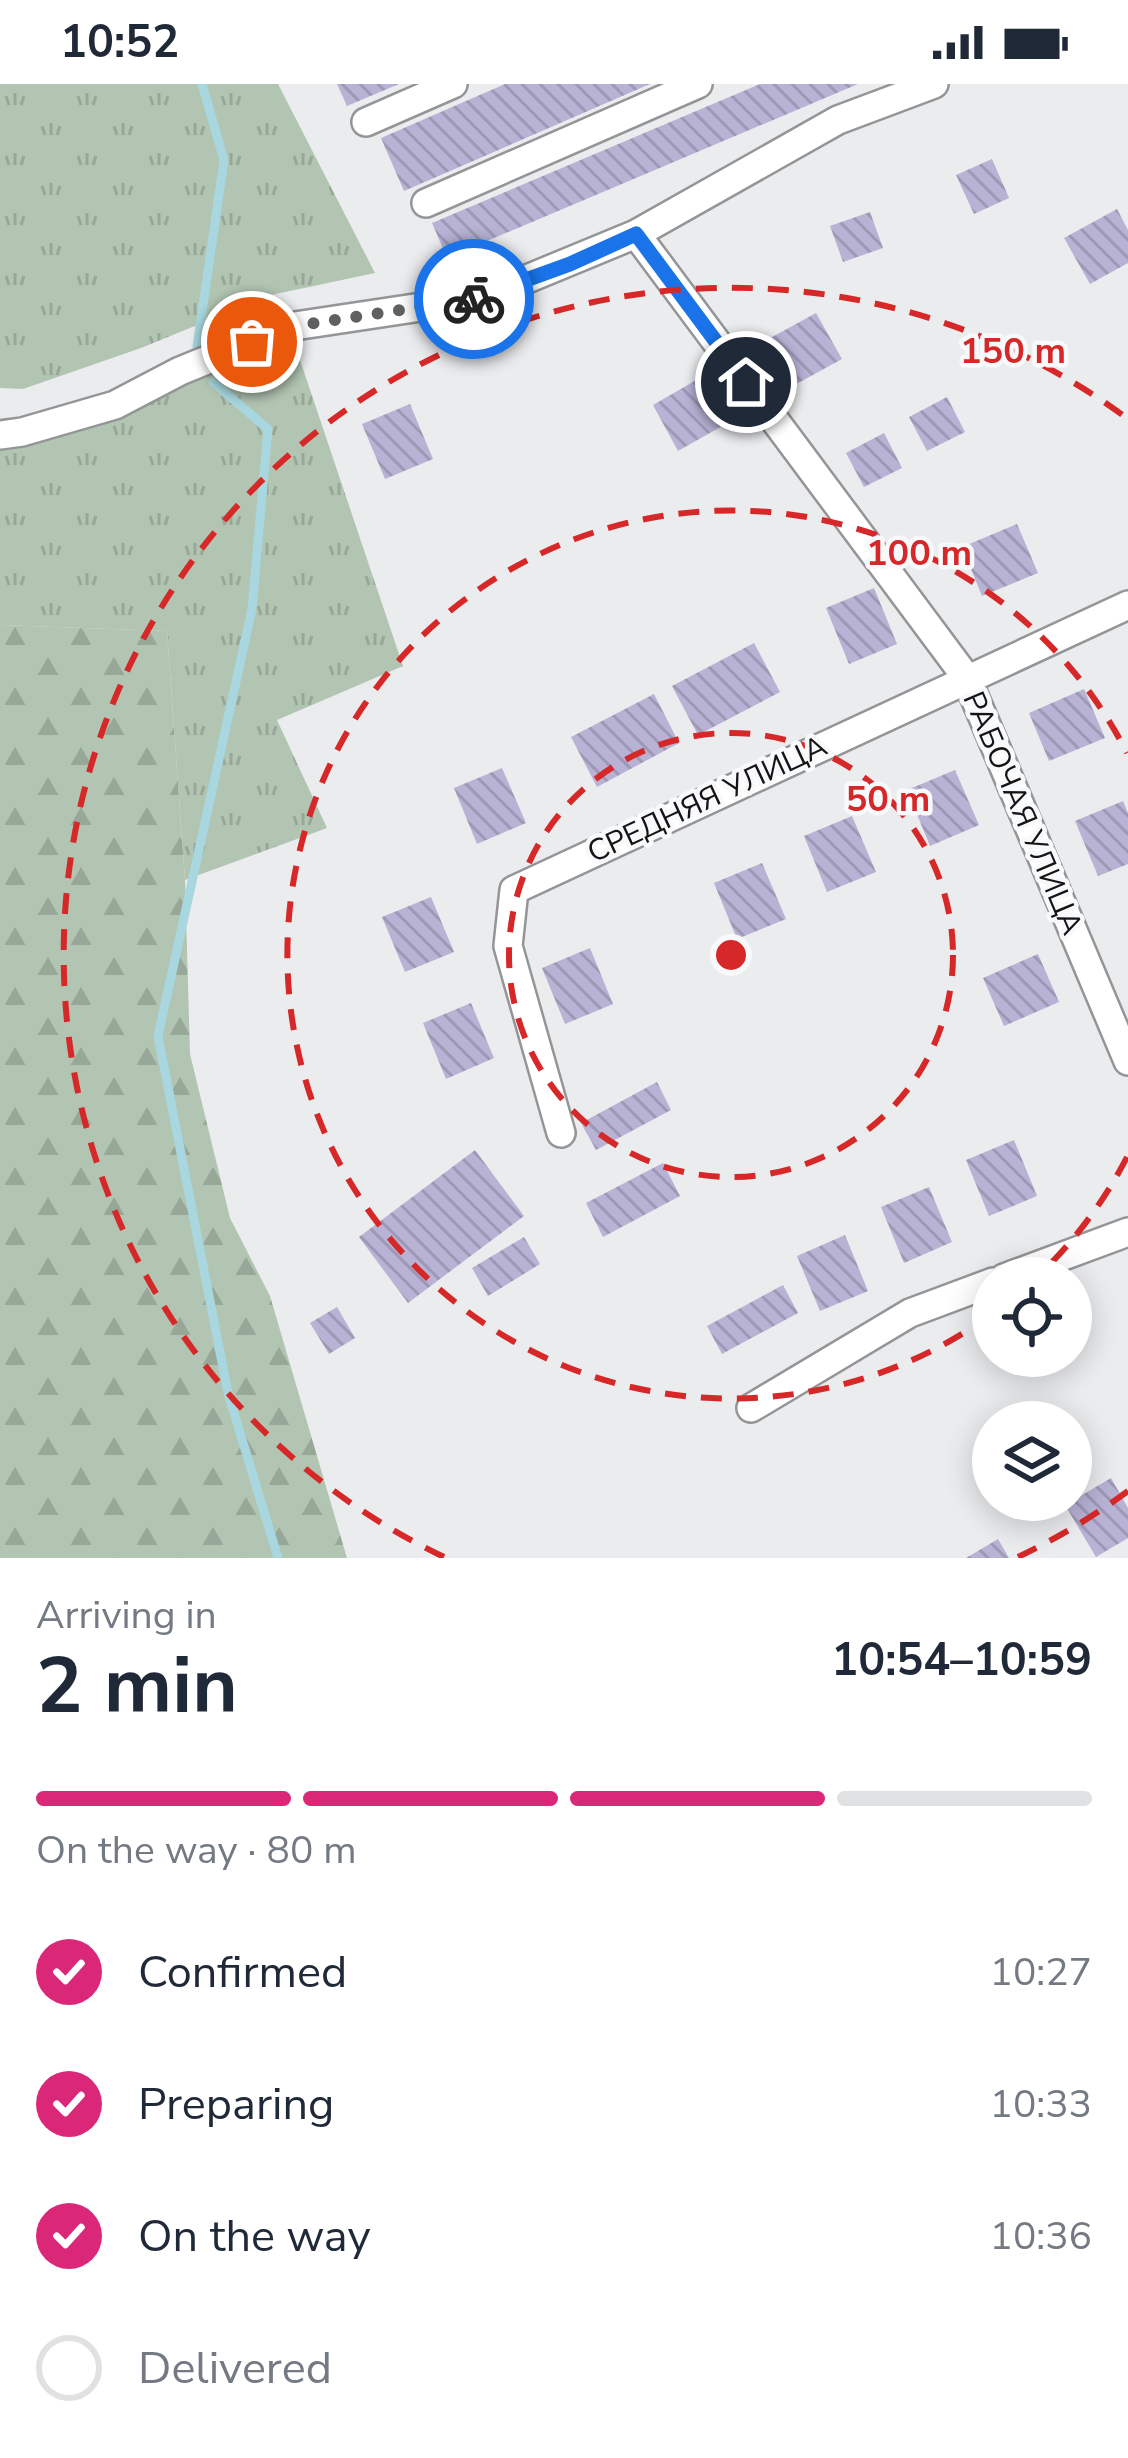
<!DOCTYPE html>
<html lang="en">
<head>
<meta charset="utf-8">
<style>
  :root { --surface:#fff; --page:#f6f6f7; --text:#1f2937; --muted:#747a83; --line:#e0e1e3; --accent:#db2777 }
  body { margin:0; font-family:"Nunito Sans",sans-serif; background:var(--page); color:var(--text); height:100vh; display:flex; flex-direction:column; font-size:45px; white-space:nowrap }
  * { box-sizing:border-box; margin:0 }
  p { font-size:39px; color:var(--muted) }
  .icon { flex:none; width:66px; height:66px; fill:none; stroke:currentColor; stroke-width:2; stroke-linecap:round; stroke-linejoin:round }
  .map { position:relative; height:1474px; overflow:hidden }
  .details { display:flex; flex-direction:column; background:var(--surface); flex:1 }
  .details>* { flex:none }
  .controls { position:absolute; left:972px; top:1173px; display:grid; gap:24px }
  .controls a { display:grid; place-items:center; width:120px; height:120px; border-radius:50%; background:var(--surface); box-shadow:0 6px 30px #0003; font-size:60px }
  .pin { position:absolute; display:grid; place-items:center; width:102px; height:102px; color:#fff; margin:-51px; border:6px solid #fff; border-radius:50%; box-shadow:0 3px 12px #0007 }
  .courier { position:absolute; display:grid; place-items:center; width:120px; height:120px; margin:-60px; border:9px solid #1a73e8; border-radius:50%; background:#fff; color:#222; box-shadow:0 3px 15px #0007 }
  .overview em { font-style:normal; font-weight:700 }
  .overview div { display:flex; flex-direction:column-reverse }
  .overview { display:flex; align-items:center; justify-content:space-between; height:204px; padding:0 36px }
  h1 { font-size:78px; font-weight:700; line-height:90px }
  .bar { display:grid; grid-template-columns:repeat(4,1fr); gap:18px 12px; align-content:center; height:144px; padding:0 36px }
  .bar i { height:15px; border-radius:9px; background:var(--line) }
  .bar .selected { background:var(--accent) }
  .bar p { grid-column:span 4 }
  ol { padding:0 36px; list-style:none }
  li { display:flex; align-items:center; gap:36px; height:132px }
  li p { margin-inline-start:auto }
  li .icon { padding:12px; border-radius:50%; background:var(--accent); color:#fff; stroke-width:4 }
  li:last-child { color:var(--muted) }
  li i { width:66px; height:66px; border:6px solid var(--line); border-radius:50% }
  .status { display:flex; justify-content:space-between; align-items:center; height:84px; padding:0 60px; background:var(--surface); direction:ltr }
  .status svg { height:33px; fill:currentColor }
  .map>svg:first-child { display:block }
</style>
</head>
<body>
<div class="status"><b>10:52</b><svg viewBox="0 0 49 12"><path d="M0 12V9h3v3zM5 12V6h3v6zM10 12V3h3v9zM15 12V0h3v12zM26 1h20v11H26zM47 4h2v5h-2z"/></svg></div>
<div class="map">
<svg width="1128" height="1474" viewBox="0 0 1128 1474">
  <defs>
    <pattern id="grass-tufts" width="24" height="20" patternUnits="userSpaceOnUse" patternTransform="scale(3)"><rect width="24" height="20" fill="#b2c4b2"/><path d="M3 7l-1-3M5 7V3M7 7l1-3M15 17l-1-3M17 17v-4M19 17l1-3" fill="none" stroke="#98a898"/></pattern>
    <pattern id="forest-firs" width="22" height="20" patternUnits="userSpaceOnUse" patternTransform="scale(3)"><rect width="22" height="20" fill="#b2c4b2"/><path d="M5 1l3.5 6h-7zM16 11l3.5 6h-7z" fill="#98a898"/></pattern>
    <pattern id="building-back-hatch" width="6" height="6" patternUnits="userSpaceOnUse" patternTransform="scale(3)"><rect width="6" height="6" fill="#b8b2d5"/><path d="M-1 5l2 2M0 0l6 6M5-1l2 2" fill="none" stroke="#9d98b6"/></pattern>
  </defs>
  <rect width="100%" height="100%" fill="#ebecee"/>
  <path fill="url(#grass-tufts)" d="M 0,0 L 278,0 L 375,189 L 271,211 L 141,264 L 23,305 L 0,304 Z
    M 298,270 L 403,582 L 277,636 L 327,744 L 185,796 L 167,547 L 0,541 L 0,364 C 90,356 160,307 243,278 C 260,272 280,272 298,270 Z"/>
  <path fill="url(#forest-firs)" d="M 0,541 L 167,547 L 185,796 L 190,970 L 230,1134 L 270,1212 L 347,1474 L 0,1474 Z"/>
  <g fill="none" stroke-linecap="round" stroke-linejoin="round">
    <path stroke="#a8d7df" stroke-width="9" d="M 197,263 L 224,76 L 202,0
      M 213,298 L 268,345 L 252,525 L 158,952 L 228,1309 L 278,1474"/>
  </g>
  <path fill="url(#building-back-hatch)" d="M 337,0 L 399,0 L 347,22 Z
    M 505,0 L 650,0 L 404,107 L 381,54 Z
    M 760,0 L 858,0 L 447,174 L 432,139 Z
    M 992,75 L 1009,114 L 974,130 L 956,91 Z
    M 1117,125 L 1128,146 L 1128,179 L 1090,200 L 1064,154 Z
    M 870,128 L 883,164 L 843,178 L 830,142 Z
    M 816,229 L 842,275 L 789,304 L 763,258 Z
    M 705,291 L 731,337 L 678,367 L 653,321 Z
    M 947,313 L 965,348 L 927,367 L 909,333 Z
    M 410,320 L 433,375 L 385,395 L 362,340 Z
    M 884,349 L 902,384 L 864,403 L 846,369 Z
    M 1017,440 L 1038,489 L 982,512 L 962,463 Z
    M 874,504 L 897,560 L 849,580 L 826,524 Z
    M 754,559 L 780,608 L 698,651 L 672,602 Z
    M 1084,605 L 1105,654 L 1049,677 L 1029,629 Z
    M 654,610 L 679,659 L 597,703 L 571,653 Z
    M 502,684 L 526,739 L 477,760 L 454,704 Z
    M 955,686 L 979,741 L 930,762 L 907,706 Z
    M 1123,717 L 1128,729 L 1128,780 L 1098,792 L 1075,737 Z
    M 852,732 L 876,788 L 827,808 L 804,752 Z
    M 762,779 L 786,835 L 737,855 L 714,799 Z
    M 431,813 L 454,868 L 405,888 L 382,833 Z
    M 590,864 L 613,920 L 565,940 L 542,884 Z
    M 1038,870 L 1059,918 L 1004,942 L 983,894 Z
    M 471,919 L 494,974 L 446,995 L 423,939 Z
    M 657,998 L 671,1026 L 596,1066 L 581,1039 Z
    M 1014,1056 L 1037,1112 L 989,1132 L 966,1076 Z
    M 475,1066 L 524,1132 L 408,1219 L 359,1153 Z
    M 663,1079 L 680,1112 L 603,1153 L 586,1119 Z
    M 929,1103 L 952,1158 L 904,1179 L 881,1123 Z
    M 845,1151 L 868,1207 L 820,1227 L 797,1172 Z
    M 524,1153 L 540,1180 L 488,1212 L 472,1184 Z
    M 783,1201 L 798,1229 L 722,1270 L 707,1242 Z
    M 337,1223 L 355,1254 L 329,1270 L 310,1239 Z
    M 1111,1394 L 1128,1424 L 1128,1454 L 1096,1473 L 1065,1421 Z
    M 998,1455 L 1009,1474 L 966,1474 Z"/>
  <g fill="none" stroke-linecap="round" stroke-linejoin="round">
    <g stroke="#949597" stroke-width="32">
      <path id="minor" d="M 366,38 L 453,0
        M 426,119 L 698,0
        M 636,150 L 966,593 L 1128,977
        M 0,351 L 22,348 L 115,321 L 180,287 L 288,243 L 481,214 L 636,150 L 838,36 L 934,0
        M 561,1049 L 508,862 L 514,806 L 1128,521
        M 1004,1194 L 1128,1148
        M 751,1324 L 910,1229 L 993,1198"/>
    </g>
    <use href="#minor" stroke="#fff" stroke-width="27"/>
  </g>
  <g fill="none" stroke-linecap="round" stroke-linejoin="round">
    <path stroke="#5f6061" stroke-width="12" stroke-dasharray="0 21.6" d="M 252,258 L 288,243 L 474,215"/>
    <path stroke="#1a73e8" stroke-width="15" d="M 474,215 L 570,180 L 636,150 L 746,298"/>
  </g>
  <g fill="none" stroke="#d62828" stroke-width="6" stroke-dasharray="21 15">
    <circle cx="731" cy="871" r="222"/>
    <path d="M1127 1073A444 444 0 0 1 1037 1193M992 1230A444 444 0 1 1 1127 669"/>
    <path d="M1128 1407A667 667 0 0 1 1018 1473M444 1473A667 667 0 1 1 1128 335"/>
  </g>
  <g text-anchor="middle" stroke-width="9" stroke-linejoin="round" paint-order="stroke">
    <g font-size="30" fill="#141415" stroke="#f8f9fb">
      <text transform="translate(707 715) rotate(-25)" y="10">СРЕДНЯЯ УЛИЦА</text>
      <text transform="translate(1023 729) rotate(67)" y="10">РАБОЧАЯ УЛИЦА</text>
    </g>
  </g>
  <circle cx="731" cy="871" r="18" fill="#d62828" stroke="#f8f9fb" stroke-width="6"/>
  <g font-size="36" text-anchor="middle" font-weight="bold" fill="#d62828" stroke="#f8f9fb" stroke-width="9" stroke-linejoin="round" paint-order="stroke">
    <text x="1013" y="279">150 m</text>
    <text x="919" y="481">100 m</text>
    <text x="888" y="727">50 m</text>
  </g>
</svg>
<div class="controls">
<a><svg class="icon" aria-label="locate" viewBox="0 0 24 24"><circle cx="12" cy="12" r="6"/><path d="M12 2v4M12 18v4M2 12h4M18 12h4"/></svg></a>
<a><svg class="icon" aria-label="layers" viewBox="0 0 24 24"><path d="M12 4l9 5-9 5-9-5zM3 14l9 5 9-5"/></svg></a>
</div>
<div class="pin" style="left:252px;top:258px;background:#ea580c"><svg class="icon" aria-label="bag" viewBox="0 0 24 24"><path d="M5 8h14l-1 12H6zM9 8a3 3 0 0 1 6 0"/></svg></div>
<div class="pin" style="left:746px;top:298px;background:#1f2937"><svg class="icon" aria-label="home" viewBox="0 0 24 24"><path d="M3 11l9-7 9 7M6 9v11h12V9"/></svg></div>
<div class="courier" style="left:474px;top:215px"><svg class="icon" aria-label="bike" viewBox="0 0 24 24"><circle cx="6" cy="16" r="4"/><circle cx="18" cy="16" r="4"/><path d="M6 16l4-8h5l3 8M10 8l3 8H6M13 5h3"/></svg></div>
</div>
<section class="details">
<div class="overview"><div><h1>2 min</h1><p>Arriving in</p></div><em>10:54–10:59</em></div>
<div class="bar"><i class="selected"></i><i class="selected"></i><i class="selected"></i><i></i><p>On the way · 80 m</p></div>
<ol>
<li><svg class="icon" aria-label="check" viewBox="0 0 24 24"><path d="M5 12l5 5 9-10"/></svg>Confirmed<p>10:27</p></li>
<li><svg class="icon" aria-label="check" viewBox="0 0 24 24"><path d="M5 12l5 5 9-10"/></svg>Preparing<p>10:33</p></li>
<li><svg class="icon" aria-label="check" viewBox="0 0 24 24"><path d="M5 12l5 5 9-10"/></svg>On the way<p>10:36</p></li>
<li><i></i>Delivered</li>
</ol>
</section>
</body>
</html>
